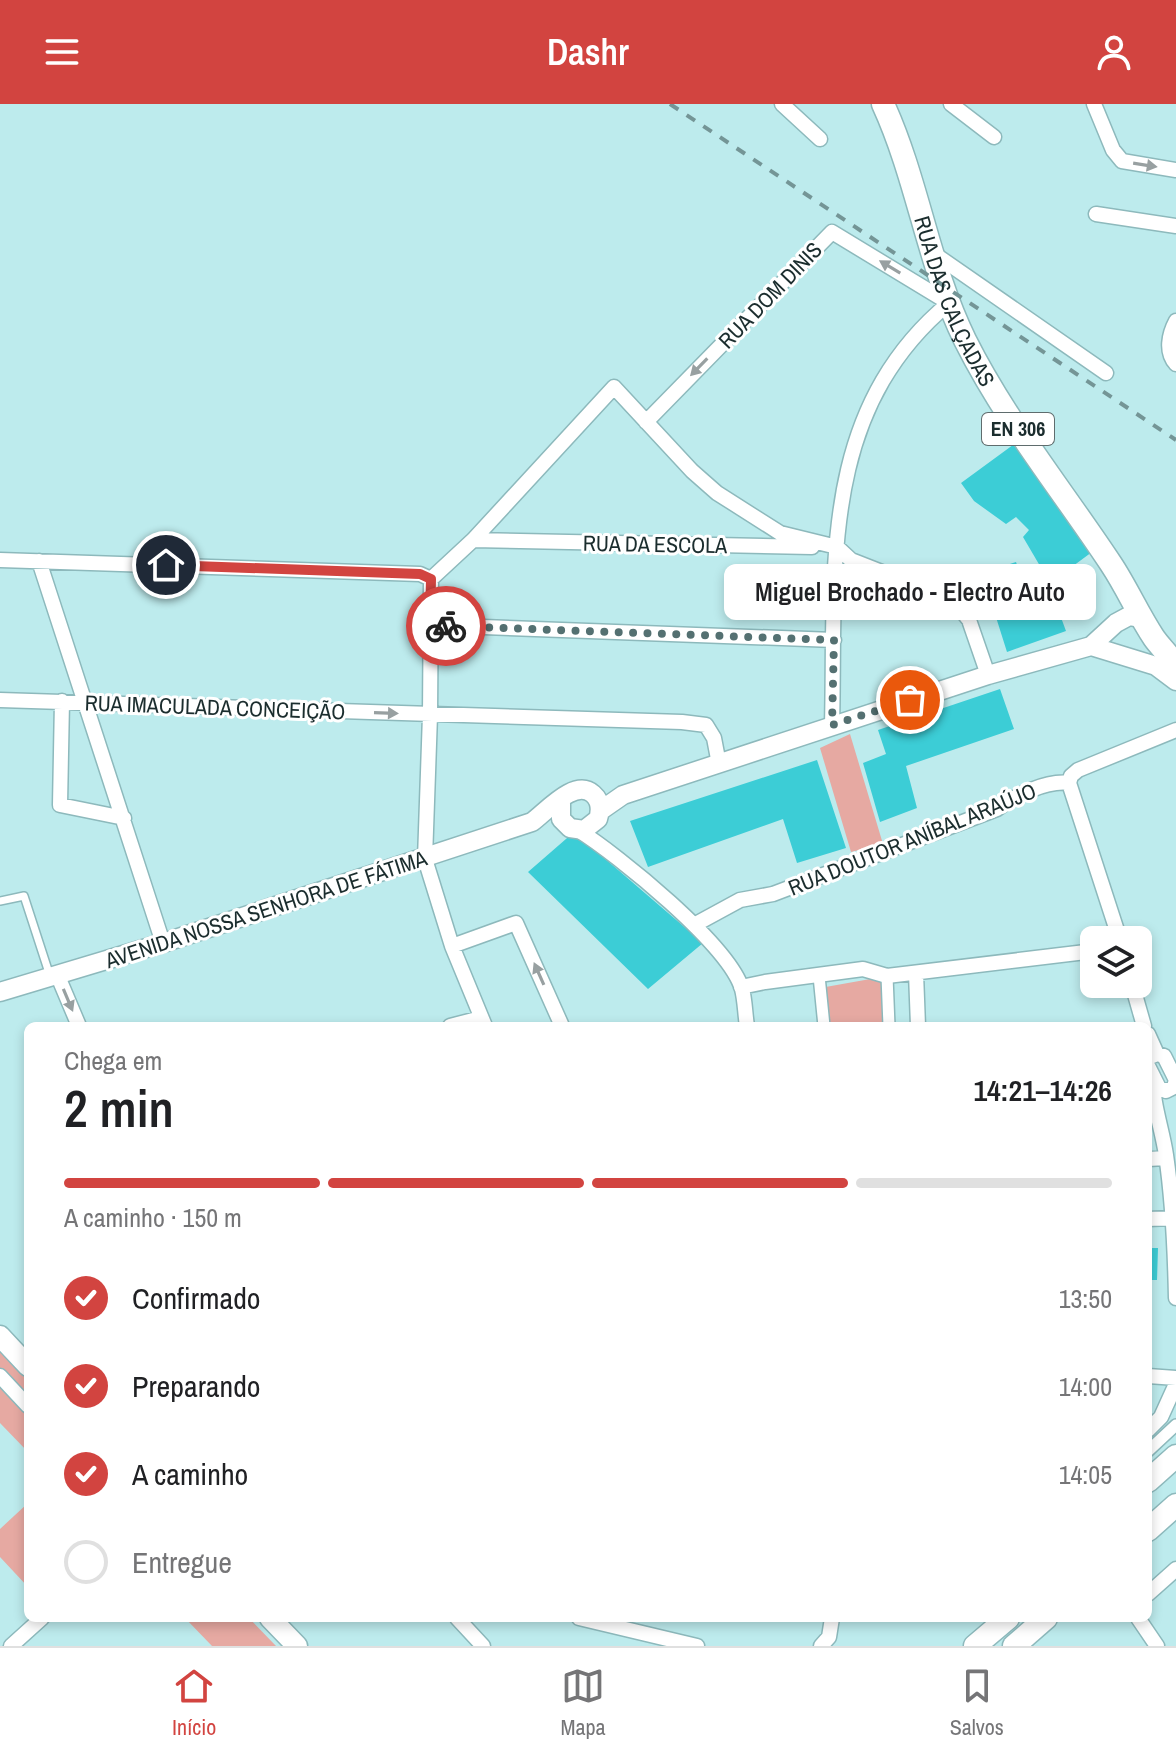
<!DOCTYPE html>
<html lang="pt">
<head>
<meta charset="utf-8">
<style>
  :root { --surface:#fff; --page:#f2f2f2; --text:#202124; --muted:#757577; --line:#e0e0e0; --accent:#d24440 }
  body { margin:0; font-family:"Archivo Narrow",sans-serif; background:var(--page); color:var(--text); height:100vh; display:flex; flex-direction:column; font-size:30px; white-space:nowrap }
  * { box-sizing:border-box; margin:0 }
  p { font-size:26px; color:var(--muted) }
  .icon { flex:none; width:44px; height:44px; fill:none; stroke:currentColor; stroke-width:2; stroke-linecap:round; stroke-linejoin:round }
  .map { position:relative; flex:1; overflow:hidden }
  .panel { position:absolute; left:24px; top:918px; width:1128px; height:600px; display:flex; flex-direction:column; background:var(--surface); border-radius:12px; box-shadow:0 4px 12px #0003 }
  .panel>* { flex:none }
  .controls { position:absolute; left:1080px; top:822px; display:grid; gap:16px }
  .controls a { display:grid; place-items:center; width:72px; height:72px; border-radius:12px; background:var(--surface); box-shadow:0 4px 12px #0003; font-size:40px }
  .pin { position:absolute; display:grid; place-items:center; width:68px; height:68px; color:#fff; margin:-34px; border:4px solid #fff; border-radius:50%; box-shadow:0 2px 8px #0007 }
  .courier { position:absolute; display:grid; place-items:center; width:80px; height:80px; margin:-40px; border:6px solid #d24440; border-radius:50%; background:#fff; color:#222; box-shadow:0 2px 10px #0007 }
  .bubble { position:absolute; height:56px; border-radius:12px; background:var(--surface); box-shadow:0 4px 12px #0003; font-size:26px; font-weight:600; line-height:56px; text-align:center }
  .headline em { font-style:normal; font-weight:600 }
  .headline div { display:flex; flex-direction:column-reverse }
  .headline { display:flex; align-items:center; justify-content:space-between; height:136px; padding:0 40px }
  h1 { font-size:52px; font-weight:600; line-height:60px }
  .bar { display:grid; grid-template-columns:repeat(4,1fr); gap:12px 8px; align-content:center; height:96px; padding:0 40px }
  .bar i { height:10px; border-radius:6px; background:var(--line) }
  .bar .active { background:var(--accent) }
  .bar p { grid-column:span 4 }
  ol { padding:0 40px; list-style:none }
  li { display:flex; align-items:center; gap:24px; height:88px }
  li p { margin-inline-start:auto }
  li .icon { padding:8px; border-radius:50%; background:var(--accent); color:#fff; stroke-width:4 }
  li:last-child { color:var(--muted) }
  li i { width:44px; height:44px; border:4px solid var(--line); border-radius:50% }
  header { display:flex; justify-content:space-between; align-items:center; height:104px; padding:0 40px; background:var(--accent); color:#fff; font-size:36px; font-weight:600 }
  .tabs { display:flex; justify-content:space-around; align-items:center; height:112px; border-top:2px solid var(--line); background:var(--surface); font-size:22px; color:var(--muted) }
  .tabs a { display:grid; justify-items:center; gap:4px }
  .tabs .active { color:var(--accent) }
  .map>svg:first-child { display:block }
</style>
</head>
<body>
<header><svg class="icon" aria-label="menu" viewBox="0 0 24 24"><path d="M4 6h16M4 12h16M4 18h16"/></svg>Dashr<svg class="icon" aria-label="person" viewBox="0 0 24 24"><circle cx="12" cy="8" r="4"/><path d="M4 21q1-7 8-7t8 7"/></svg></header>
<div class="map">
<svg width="1176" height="1542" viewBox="0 0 1176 1542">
  <rect width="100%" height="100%" fill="#bdebed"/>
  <path fill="#e6a9a2" d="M 850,630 L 883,740 L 851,748 L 820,644 Z
    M 887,872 L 889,922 L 824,922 L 820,884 Z
    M 0,1246 L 28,1277 L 28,1348 L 0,1319 Z
    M 28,1399 L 28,1483 L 0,1453 L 0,1425 Z
    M 185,1514 L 249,1514 L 276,1542 L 212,1542 Z"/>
  <path fill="#3ccdd6" d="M 1017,338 L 1092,448 L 1050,479 L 1023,433 L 1029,426 L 1016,413 L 1006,420 L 974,397 L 961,379 Z
    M 1016,458 L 1033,507 L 1056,500 L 1066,527 L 1007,548 L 982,469 Z
    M 1000,585 L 1014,625 L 906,662 L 917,704 L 880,718 L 863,659 L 886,650 L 878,626 Z
    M 817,656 L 846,744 L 797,759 L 783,715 L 648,763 L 630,717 Z
    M 574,728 L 703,839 L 648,885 L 528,768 Z
    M 1148,1144 L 1158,1144 L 1157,1176 L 1148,1176 Z"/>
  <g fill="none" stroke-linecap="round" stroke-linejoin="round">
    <g stroke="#8db9bc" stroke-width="10">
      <path id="service" d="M 0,797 L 24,792 L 50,872"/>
    </g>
    <g stroke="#8db9bc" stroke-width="14">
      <path id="pedestrian" d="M 819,872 L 824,922
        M 887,872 L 889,922
        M 1148,1347 L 1176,1321"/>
    </g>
    <g stroke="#8db9bc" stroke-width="17">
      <path id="minor" d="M 782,0 L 820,35
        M 951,0 L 994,33
        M 1094,0 L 1113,46 L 1122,57 L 1176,66
        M 1096,110 L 1176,122
        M 933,149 L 1106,269
        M 1176,217 C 1169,230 1165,248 1176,260
        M 646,318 L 832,128 L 949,199 C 817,309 836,467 832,621
        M 473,436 L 812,443
        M 0,456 L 420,470 L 431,475 L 430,611 L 425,755 L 452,842 L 485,922
        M 39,457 L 163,839
        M 431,475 L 473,436 L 614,283 L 692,367 L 717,389 L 780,429 L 837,443 L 851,456 L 953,496 L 969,516 L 988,571
        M 430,521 L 834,536
        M 0,596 L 682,618 L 706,621 L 714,634 L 719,660
        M 62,597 L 60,701 L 124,714
        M 1069,679 L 1120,836
        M 1069,679 L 1071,672 L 1078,666 L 1176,626
        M 578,726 C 618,751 729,841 742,885 C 745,896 745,910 747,922
        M 694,821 L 740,796 L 773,790 L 997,705 C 1014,692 1047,676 1069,679
        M 452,842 L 516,819 L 562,922
        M 916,869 L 918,922
        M 57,870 L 79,922
        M 1132,880 L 1144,922
        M 741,883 L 765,878 L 863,865 L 887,872 L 1094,847
        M 450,922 L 481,914
        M 1148,930 L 1157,950
        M 1150,953 L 1157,950 L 1164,952 L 1176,976
        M 1148,962 L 1159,984 L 1166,987 L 1174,983 L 1176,976
        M 1153,972 C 1152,999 1162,1024 1166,1051 C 1173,1098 1175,1146 1176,1194
        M 1148,1055 L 1166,1054
        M 1148,1115 L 1173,1114
        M 0,1272 L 28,1302
        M 1148,1272 L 1176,1274
        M 1148,1326 L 1161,1313 L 1176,1280
        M 1148,1490 L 1176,1465
        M 457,1514 L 483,1542
        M 579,1514 L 697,1542
        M 1138,1514 L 1157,1542
        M 11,1542 L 42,1514
        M 821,1542 L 829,1533 L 832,1514"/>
    </g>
    <g stroke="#8db9bc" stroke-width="21">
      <path id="tertiary" d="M 1091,542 L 1156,562 L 1176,577
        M 600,707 L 623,691 L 988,571 L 1091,542 L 1116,519 L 1129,512 L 1143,514
        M 0,888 L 163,839 L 532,718 C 547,707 575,674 593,690 C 601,697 601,706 598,715 L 584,726 L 570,724 L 561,715 L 561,696"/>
    </g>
    <g stroke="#8db9bc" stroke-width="23">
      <path id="secondary" d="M 0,1232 L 28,1262
        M 270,1514 L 297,1542"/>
    </g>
    <g stroke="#8db9bc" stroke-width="25">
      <g id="primary">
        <path id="s1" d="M 883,0 C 918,76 928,161 965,236 C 1005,316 1062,386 1111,460 C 1127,484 1138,510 1154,534 C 1161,544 1170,551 1176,563"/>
        <path d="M 1148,1377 L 1176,1352"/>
        <path d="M 1148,1426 L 1176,1401"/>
        <path d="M 975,1542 L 1008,1514"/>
        <path d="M 1014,1542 L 1046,1514"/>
      </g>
    </g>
    <use href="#service" stroke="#fff" stroke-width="7"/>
    <use href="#pedestrian" stroke="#fff" stroke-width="11"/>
    <use href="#minor" stroke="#fff" stroke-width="14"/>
    <use href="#tertiary" stroke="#fff" stroke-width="18"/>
    <use href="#secondary" stroke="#fff" stroke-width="20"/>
    <use href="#primary" stroke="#fff" stroke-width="22"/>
    <path stroke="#749596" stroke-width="4" stroke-dasharray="10 10" stroke-linecap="butt" d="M 670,0 L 1176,336"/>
  </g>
  <defs><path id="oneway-solid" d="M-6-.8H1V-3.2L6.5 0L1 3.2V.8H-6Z" transform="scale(2)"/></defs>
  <g fill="#98a0a1">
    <use href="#oneway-solid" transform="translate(1145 61) rotate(9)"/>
    <use href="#oneway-solid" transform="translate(890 163) rotate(-149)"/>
    <use href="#oneway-solid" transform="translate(699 263) rotate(134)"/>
    <use href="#oneway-solid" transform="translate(386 609) rotate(2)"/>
    <use href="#oneway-solid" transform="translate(539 870) rotate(-114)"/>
    <use href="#oneway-solid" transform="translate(68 896) rotate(67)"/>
  </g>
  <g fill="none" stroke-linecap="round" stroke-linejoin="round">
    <path stroke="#547071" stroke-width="8" stroke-dasharray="0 14.4" d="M 446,522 L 834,536 L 832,621 L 910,596"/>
    <path stroke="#d24440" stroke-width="10" d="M 166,461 L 420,470 L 431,475 L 430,521 L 446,522"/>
  </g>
  <g text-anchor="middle" stroke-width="6" stroke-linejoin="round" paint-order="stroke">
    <rect fill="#fff" stroke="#5f6c6d" stroke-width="2" x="982" y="309" width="72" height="32" rx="6"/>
    <g font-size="20" font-weight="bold" fill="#1b2d2e">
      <text x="1018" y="332">EN 306</text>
    </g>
    <g font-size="22" fill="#1b2d2e" stroke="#fff">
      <text transform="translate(770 191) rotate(-46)" y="8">RUA DOM DINIS</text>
      <text dy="8" stroke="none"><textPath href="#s1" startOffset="210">RUA DAS CALÇADAS</textPath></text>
      <text transform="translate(655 440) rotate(1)" y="8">RUA DA ESCOLA</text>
      <text transform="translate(215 603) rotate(2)" y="8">RUA IMACULADA CONCEIÇÃO</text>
      <text transform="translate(912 735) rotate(-22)" y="8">RUA DOUTOR ANÍBAL ARAÚJO</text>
      <text transform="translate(266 805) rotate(-18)" y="8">AVENIDA NOSSA SENHORA DE FÁTIMA</text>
    </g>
  </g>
</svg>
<div class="controls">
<a><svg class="icon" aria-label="layers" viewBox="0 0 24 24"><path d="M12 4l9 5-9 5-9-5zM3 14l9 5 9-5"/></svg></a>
</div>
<div class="pin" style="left:910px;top:596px;background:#ea580c"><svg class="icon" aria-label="bag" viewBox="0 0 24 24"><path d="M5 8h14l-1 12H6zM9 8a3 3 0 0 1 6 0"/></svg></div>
<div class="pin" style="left:166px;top:461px;background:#1f2937"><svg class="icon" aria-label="home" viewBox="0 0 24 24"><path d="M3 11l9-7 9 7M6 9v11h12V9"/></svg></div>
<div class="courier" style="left:446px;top:522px"><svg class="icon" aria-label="bike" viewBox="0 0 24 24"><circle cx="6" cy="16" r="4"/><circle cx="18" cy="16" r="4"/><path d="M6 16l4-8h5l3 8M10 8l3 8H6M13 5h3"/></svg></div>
<div class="bubble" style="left:724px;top:460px;width:372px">Miguel Brochado - Electro Auto</div>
<section class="panel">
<div class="headline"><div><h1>2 min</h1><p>Chega em</p></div><em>14:21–14:26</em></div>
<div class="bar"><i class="active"></i><i class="active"></i><i class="active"></i><i></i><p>A caminho · 150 m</p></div>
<ol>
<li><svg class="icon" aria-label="check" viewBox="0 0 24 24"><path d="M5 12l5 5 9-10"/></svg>Confirmado<p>13:50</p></li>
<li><svg class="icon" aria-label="check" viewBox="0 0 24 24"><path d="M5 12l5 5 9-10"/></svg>Preparando<p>14:00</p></li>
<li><svg class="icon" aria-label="check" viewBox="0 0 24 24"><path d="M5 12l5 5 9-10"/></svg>A caminho<p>14:05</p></li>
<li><i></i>Entregue</li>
</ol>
</section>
</div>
<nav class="tabs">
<a class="active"><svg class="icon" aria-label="home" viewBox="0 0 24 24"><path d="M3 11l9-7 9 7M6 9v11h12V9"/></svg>Início</a>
<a><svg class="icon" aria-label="map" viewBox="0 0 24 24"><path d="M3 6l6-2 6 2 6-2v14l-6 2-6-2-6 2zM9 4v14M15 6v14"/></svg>Mapa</a>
<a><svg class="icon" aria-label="saved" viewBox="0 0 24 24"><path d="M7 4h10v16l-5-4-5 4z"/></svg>Salvos</a>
</nav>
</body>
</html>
